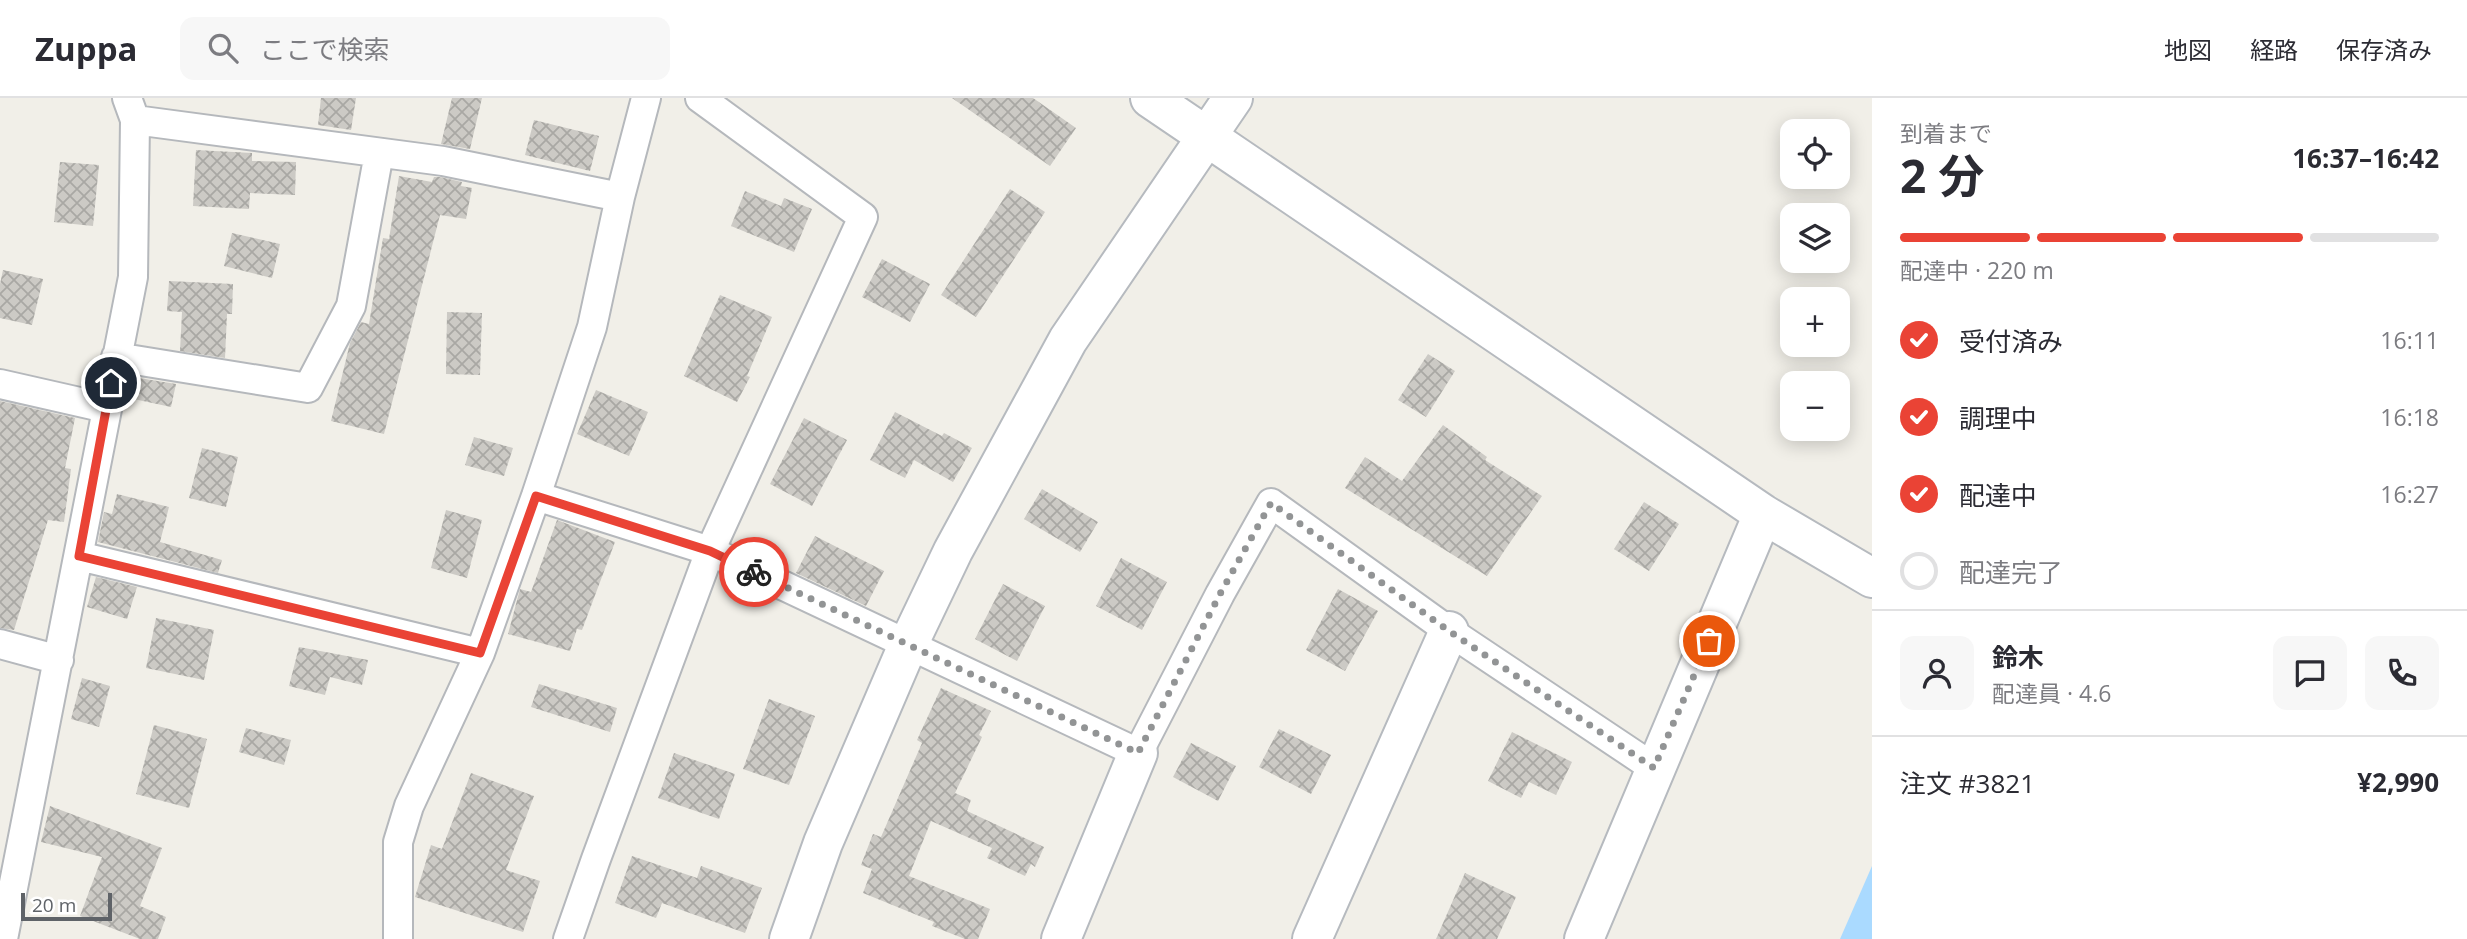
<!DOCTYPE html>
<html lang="ja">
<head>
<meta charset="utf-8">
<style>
  :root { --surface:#fff; --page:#f7f7f7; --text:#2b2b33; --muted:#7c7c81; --line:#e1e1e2; --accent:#ea4335 }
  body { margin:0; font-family:"Open Sans","Noto Sans JP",sans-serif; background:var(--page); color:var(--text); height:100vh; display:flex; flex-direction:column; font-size:26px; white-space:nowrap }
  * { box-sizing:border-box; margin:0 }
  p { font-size:23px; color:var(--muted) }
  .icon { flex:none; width:38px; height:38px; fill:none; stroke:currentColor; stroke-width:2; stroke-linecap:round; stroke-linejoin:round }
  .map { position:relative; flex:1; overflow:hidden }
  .side { display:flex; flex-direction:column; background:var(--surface); width:595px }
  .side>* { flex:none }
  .controls { position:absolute; left:1780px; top:21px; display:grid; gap:14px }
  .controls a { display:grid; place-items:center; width:70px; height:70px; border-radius:14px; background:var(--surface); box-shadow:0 4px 18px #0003; font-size:35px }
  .scale { position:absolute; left:21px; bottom:18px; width:91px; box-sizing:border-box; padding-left:7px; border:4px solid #5f6368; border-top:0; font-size:19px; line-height:24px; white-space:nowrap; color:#5f6368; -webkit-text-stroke:5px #fff; paint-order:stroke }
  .pin { position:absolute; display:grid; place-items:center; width:60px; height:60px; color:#fff; margin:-30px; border:4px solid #fff; border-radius:50%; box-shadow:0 2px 7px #0007 }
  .courier { position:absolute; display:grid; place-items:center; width:70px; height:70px; margin:-35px; border:5px solid #ea4335; border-radius:50%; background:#fff; color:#222; box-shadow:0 2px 9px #0007 }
  .overview em { font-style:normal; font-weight:700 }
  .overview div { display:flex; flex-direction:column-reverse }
  .overview { display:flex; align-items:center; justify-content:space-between; height:119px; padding:0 28px }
  h1 { font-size:46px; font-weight:700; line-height:52px }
  .bar { display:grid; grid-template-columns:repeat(4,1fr); gap:10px 7px; align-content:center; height:84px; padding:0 28px }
  .bar i { height:9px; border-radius:5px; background:var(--line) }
  .bar .selected { background:var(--accent) }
  .bar p { grid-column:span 4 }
  .line { display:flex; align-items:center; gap:18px; padding:0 28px; border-top:2px solid var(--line) }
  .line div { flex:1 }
  .round { display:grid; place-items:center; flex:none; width:74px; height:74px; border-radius:14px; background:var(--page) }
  ol { padding:0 28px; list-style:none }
  li { display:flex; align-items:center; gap:21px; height:77px }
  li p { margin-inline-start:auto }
  li .icon { padding:7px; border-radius:50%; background:var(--accent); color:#fff; stroke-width:4 }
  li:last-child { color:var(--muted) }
  li i { width:38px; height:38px; border:4px solid var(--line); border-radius:50% }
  header { display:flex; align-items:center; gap:42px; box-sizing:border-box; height:98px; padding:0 35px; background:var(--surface); border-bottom:2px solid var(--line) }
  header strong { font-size:33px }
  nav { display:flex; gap:38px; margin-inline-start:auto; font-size:24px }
  .search { width:490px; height:63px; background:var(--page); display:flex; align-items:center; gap:18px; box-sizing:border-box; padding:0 24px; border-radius:14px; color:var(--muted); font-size:26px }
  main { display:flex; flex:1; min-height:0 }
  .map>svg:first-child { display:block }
</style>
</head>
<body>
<header>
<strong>Zuppa</strong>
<div class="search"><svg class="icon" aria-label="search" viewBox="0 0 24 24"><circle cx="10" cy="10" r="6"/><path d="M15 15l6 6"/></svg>ここで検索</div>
<nav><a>地図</a><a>経路</a><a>保存済み</a></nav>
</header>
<main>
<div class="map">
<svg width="1872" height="841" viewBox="0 0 1872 841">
  <defs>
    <pattern id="building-cross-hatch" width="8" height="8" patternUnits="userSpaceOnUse" patternTransform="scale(1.75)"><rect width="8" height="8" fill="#cccac5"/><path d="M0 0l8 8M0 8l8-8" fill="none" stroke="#a9a8a4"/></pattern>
  </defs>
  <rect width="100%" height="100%" fill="#f1efe8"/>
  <path fill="#aadaff" d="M 1872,768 L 1872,841 L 1840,841 Z"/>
  <path fill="url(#building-cross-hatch)" d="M 321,0 L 356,0 L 351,32 L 318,27 Z
    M 452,0 L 482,0 L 470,51 L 441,46 Z
    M 952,0 L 1033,0 L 1076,30 L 1050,68 Z
    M 534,22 L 599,38 L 590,73 L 525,57 Z
    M 196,52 L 252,55 L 252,63 L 296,64 L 295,97 L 250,95 L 249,111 L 193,108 Z
    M 60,64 L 99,67 L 93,128 L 54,124 Z
    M 399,78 L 432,84 L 434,79 L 440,79 L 462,84 L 461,88 L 472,90 L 466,121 L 440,117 L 384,336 L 331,323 L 350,245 L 361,224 L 369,226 L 383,140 L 389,141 Z
    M 1010,91 L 1045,114 L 976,219 L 941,197 Z
    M 745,93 L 781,108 L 784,100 L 812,111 L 794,154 L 731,128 Z
    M 232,135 L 280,146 L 272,180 L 224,168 Z
    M 882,161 L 930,186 L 910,224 L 862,199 Z
    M 3,172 L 43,181 L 32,227 L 0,220 L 0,186 Z
    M 169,183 L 233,186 L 232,216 L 227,216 L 225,260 L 180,253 L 182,214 L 167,213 Z
    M 720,197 L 772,219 L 747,278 L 750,279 L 737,304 L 684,278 Z
    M 447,214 L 482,215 L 480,277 L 446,276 Z
    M 1428,256 L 1455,273 L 1426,319 L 1398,302 Z
    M 133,279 L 176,286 L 171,309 L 129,300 Z
    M 596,292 L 648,314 L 629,358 L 577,336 Z
    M 0,303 L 75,320 L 65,370 L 71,371 L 64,424 L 48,422 L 14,532 L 0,530 Z
    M 895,314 L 942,338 L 944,335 L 972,350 L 953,384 L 914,362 L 905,380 L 870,362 Z
    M 804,320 L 847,342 L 812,408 L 770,386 Z
    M 1443,327 L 1487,359 L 1485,362 L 1542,398 L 1487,478 L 1345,390 L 1365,359 L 1402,383 Z
    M 474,339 L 513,350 L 504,378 L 465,367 Z
    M 202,350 L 238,359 L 226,409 L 189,400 Z
    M 1042,391 L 1098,424 L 1080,454 L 1024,421 Z
    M 117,396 L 169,409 L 160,444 L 222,462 L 218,475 L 98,444 L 104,414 L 112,416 Z
    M 1644,404 L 1679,426 L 1649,473 L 1614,451 Z
    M 446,412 L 482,422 L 467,480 L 431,470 Z
    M 557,422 L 615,444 L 582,532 L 577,531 L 570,553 L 508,536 L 520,491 L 531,494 Z
    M 815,438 L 884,473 L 866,508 L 796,475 Z
    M 1121,460 L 1167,484 L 1142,532 L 1096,508 Z
    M 96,479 L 137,489 L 127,521 L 87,509 Z
    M 1003,486 L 1045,508 L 1017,563 L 975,541 Z
    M 1338,491 L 1378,513 L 1345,573 L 1306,552 Z
    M 156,520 L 214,532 L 204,582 L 146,570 Z
    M 299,549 L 368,562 L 362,587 L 330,579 L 325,597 L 289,588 Z
    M 82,580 L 110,588 L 99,629 L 71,621 Z
    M 539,586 L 617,610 L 610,634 L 531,609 Z
    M 941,590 L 991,613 L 979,637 L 982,639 L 955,695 L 971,702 L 967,713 L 1044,749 L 1035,769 L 1031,766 L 1025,778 L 987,760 L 992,750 L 931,723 L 909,778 L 990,811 L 978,841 L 965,841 L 932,828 L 934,824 L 863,795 L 872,771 L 861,767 L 873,736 L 881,739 L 922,645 L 917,642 Z
    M 769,601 L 815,618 L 789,687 L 743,671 Z
    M 154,627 L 207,641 L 189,710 L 136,696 Z
    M 246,630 L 291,642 L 284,667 L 239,654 Z
    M 1279,631 L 1331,657 L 1311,696 L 1259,669 Z
    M 1512,634 L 1572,664 L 1556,697 L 1529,684 L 1521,700 L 1488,683 Z
    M 1191,645 L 1236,668 L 1218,703 L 1173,679 Z
    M 674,655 L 735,676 L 719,721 L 658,700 Z
    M 471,675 L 534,698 L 506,772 L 540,783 L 523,834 L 415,799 L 431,747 L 442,751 Z
    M 50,708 L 162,750 L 140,808 L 166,819 L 158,841 L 140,841 L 80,818 L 102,759 L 41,744 Z
    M 632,758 L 697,780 L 701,768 L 762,790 L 745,835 L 662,805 L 656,820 L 615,805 Z
    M 1465,775 L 1516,799 L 1497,841 L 1436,841 Z"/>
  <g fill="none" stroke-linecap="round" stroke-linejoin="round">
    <g stroke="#b5b8bc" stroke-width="32">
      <path id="street" d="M 135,22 L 443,63 L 620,99
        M 116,259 L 308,290 L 351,208 L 379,55
        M 0,286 L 106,310
        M 536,398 L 710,453 L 1138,655 L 1220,496 L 1271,405 L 1449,533 L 1654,670
        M 79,458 L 480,555
        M 0,546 L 59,562
        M 3,841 L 133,179 L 135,22 L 127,0
        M 398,841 L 398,744 L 409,708 L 480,555 L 536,398 L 592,229 L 620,99 L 646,0
        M 568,841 L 596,761 L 710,453 L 863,119 L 700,0"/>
    </g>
    <g stroke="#b6babf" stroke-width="42">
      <path id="secondary" d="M 1150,0 L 1763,416 L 1872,480
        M 789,841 L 823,745 L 908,547 L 953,453 L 1068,242 L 1233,0
        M 1061,841 L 1138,655
        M 1312,841 L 1449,533
        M 1584,841 L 1763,416"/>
    </g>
    <use href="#street" stroke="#fff" stroke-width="28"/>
    <use href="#secondary" stroke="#fff" stroke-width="38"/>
  </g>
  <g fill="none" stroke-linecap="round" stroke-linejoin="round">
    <path stroke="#929495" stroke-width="7" stroke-dasharray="0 12.6" d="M 754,474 L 1138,655 L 1220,496 L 1271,405 L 1449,533 L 1654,670 L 1709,543"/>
    <path stroke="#ea4335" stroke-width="9" d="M 111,285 L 79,458 L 480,555 L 536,398 L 710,453 L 754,474"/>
  </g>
</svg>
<div class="controls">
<a><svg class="icon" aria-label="locate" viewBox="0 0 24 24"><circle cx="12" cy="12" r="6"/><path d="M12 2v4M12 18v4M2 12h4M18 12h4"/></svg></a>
<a><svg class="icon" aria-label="layers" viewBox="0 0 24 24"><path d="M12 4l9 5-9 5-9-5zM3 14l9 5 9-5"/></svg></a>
<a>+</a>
<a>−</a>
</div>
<div class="scale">20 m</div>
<div class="pin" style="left:1709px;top:543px;background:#ea580c"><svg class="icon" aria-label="bag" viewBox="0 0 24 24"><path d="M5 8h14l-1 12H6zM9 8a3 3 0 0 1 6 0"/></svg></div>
<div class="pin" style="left:111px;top:285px;background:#1f2937"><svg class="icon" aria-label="home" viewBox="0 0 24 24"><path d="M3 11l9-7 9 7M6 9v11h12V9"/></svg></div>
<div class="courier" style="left:754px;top:474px"><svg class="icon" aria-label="bike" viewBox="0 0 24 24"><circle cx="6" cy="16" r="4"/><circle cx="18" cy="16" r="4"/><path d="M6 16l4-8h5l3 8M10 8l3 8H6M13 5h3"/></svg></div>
</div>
<section class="side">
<div class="overview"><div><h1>2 分</h1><p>到着まで</p></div><em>16:37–16:42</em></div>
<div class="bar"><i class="selected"></i><i class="selected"></i><i class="selected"></i><i></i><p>配達中 · 220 m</p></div>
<ol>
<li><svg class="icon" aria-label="check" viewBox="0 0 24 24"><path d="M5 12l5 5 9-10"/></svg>受付済み<p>16:11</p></li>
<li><svg class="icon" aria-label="check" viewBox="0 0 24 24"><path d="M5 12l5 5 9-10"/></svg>調理中<p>16:18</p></li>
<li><svg class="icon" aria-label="check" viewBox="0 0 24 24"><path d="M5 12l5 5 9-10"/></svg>配達中<p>16:27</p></li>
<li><i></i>配達完了</li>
</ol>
<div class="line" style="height:126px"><a class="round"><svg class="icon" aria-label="person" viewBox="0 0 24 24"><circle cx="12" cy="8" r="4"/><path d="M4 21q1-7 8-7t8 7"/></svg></a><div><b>鈴木</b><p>配達員 · 4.6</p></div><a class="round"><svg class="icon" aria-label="chat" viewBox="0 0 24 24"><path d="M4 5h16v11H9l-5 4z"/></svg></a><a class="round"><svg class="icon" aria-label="phone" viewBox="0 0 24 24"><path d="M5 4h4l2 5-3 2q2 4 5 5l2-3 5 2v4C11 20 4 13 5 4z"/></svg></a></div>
<div class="line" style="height:91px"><div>注文 #3821</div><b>¥2,990</b></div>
</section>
</main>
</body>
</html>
